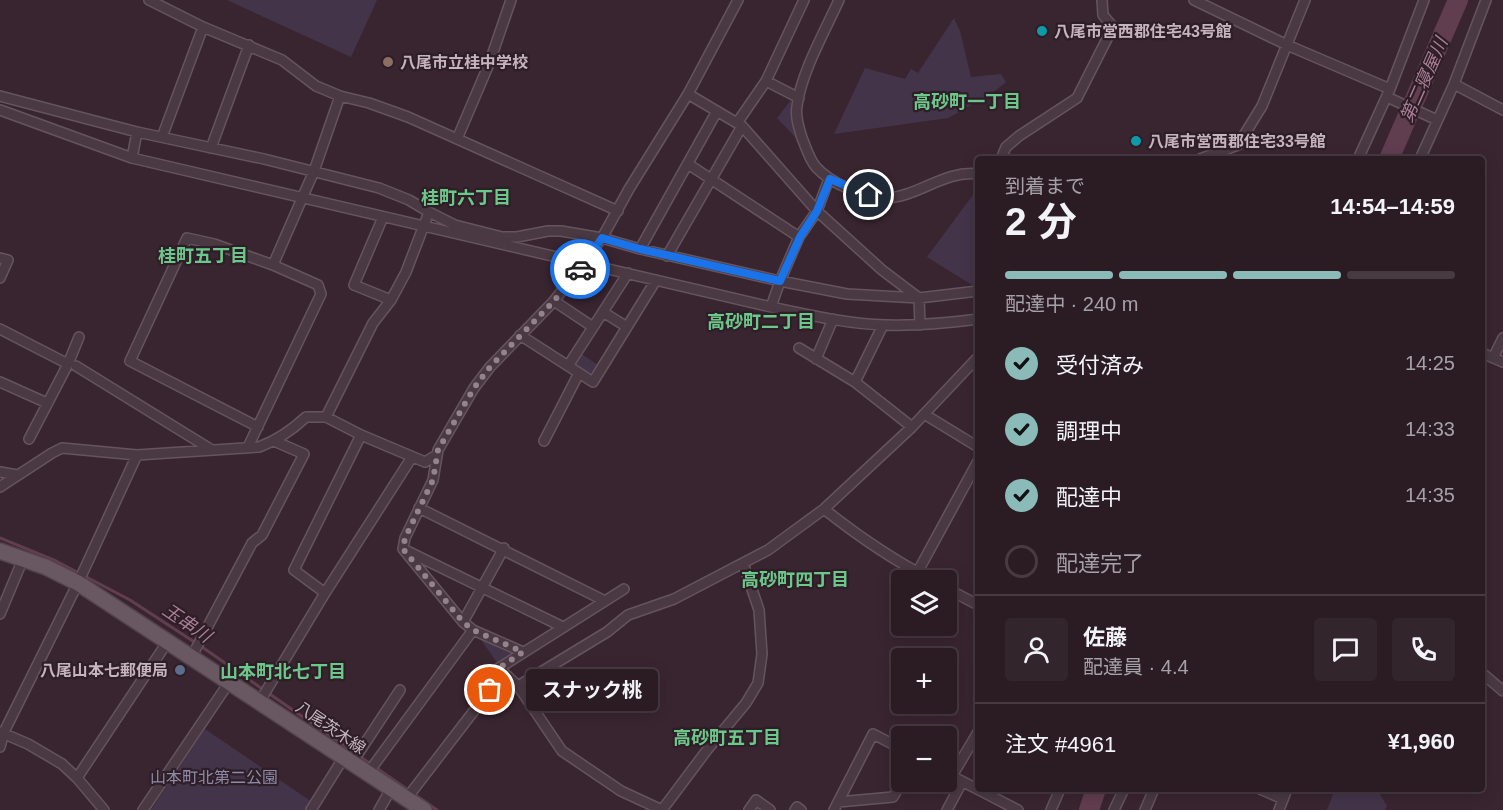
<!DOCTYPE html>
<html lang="ja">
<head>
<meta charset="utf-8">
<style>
  :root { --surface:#2b1c24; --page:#33252c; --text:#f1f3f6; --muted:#a6a1a6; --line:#473a41; --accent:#8bbbb9 }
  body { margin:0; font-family:Arial,"Noto Sans JP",sans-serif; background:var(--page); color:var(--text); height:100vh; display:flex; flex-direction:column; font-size:22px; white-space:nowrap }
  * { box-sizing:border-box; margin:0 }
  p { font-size:20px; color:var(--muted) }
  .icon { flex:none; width:33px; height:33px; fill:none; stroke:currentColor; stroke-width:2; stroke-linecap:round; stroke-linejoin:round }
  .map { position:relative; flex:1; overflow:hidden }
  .side { position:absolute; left:975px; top:156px; width:510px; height:636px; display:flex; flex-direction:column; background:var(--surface); border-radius:6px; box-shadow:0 3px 15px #0003,0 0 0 2px var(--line) }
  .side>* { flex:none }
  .fabs { position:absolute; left:891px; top:570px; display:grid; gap:12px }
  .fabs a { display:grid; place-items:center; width:66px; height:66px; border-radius:6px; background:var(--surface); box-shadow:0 3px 15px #0003,0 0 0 2px var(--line); font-size:30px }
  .pin { position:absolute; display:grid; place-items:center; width:51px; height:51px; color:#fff; margin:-26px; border:3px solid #fff; border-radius:50%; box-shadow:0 2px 6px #0007 }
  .courier { position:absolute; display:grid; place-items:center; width:60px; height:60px; margin:-30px; border:4px solid #1a73e8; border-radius:50%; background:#fff; color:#222; box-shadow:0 2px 8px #0007 }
  .bubble { position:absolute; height:42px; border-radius:6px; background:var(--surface); box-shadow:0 3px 15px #0003,0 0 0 2px var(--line); font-size:20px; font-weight:700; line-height:42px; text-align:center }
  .summary em { font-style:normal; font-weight:700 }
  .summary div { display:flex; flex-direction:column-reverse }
  .summary { display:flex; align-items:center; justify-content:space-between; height:102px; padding:0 30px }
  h1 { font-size:39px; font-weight:700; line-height:45px }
  .bar { display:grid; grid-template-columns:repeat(4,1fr); gap:9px 6px; align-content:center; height:72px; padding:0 30px }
  .bar i { height:8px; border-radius:4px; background:var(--line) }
  .bar .current { background:var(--accent) }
  .bar p { grid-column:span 4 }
  .line { display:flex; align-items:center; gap:15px; padding:0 30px; border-top:2px solid var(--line) }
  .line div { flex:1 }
  .round { display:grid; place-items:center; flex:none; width:63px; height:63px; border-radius:6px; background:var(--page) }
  ol { padding:0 30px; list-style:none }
  li { display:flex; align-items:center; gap:18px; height:66px }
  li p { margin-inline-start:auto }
  li .icon { padding:6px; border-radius:50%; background:var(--accent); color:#111; stroke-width:4 }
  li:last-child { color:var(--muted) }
  li i { width:33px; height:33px; border:3px solid var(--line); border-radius:50% }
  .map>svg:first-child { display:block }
</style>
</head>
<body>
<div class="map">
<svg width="1503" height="810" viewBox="0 0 1503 810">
  <rect width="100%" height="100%" fill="#392530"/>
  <path fill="#44344a" d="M 227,0 L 377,0 L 351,57 Z
    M 954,18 L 960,31 L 971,77 L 1001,74 L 1006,82 L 991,94 L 948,118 L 834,134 L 865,68 L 905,79 L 911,69 L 918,73 Z
    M 791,100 L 798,136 L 796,138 L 777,118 Z
    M 978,188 L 978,284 L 972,285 L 927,257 Z
    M 580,353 L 598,365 L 589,375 L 576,368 L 574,362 Z
    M 477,634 L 517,652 L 498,664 Z
    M 205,729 L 312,802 L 306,810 L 151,810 Z
    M 1335,789 L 1377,789 L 1387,806 L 1385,810 L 1327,810 Z"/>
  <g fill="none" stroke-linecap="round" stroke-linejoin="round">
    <path stroke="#613d50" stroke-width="3" d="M 0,538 L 56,561 L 130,600 L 202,647 L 437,810"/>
    <path stroke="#613d50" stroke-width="20" d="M 1389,159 L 1458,0
      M 1089,810 L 1096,789"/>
    <g stroke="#65545d" stroke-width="12">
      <path id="minor" d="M 149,0 L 203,27 L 282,60 L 316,86 L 340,96 L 369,103 L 408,117 L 618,211
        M 839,0 C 825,31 801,73 797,106 C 795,117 799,128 802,138 C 806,147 809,159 816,167 C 830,183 864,198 886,198 C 918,197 944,170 978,174
        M 1194,0 L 1287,45 L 1390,89 L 1358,159
        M 766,81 L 799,98
        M 1454,84 L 1503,110
        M 1390,89 L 1424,0
        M 688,94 L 742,126 L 817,211 L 882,270 L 919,298 L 920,325
        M 0,96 L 137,132 L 264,159 L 379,188 L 409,200 L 429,212 L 455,225 L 502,237 L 517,237 L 548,231 L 561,231 L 602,238 L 640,249 L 780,281 L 847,294 L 919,298 L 978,291
        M 1387,97 L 1437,120
        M 0,110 L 132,158 L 771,307 C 809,315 847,324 886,325 C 917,326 947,323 978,319
        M 737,123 L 766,81 L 804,0
        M 162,137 L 203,27
        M 457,139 L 489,64 L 511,0
        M 211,148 L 249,45
        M 132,158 L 137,132
        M 1001,159 L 1006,147 L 1019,136 L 1077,98 L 1113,27 L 1103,15 L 1102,0
        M 1200,159 L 1238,145 L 1262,106 L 1305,0
        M 1420,159 L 1454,84 L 1486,0
        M 688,164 L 799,237
        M 383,217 L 354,285 L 391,300
        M 640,249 L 717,111
        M 667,256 L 742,126
        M 0,258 L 8,260 L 0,278
        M 554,301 L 593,327
        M 771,307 L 780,281 L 799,237 L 817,211 L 829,179
        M 603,312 L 627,327
        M 0,329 L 68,364
        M 520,335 L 593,382 L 656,280
        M 799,348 L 855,382 L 912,427
        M 1482,353 L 1503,362
        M 1493,358 L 1503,338
        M 816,359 L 833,319
        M 76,366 L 212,450
        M 568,366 L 628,273
        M 0,382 L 47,403
        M 855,382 L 883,325
        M 924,414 L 978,447
        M 326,417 L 373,323 L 391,300 L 406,272 L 429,212
        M 258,427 L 130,361 L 187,238 L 214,244 L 273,265
        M 29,439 L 68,364 L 79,337
        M 544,441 L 579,373
        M 248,447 L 321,294 L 318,285 L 273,265 L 314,171 L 340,96
        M 0,472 L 17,475
        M 0,487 L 52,453 L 62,448 L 137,455 L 259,447 C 278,440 292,430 306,417 L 326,417 L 361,435 L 425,462 L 437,455
        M 419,508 L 605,601
        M 824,509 C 858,536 893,560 932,580
        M 405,550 L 563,627
        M 917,573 L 978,461
        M 946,588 L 978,605
        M 624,589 L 499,668 L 518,686 L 562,751 L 621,791 L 662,810
        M 325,593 L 294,570 L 361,435
        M 0,614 L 23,559
        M 463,622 L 504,548
        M 523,652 L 473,630 L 463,622 L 403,549 L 405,538 L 433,480 L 438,450 L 474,388 L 490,367 L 554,301 L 602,238 L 629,189 L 688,94 L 738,0
        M 192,656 L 252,543 L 262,535 L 304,454 L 274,441
        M 1482,673 L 1503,691
        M 518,686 L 607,632 L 628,615 L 674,599 L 768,550 L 824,509 L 912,427 L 978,357
        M 260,701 L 325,593 L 412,457
        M 0,732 L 28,744 L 62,764 L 77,778 L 104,810
        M 0,747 L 4,732 L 78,583 L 137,455
        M 352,763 L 400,690
        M 368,773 L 473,630
        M 946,773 L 1018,810
        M 952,776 L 978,732
        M 77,778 L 168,641
        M 1260,789 L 1283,799
        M 407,798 L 503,673
        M 838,802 L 893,797 L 902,782
        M 143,810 L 230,681
        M 311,810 L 344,757
        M 379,810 L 391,789
        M 662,810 L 707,750 L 746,703 L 758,683 L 762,654 L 759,610 L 743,563
        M 749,810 L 756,800 L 770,810
        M 795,810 L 797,807 L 801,810
        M 834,810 L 873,734 L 902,749
        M 947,810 L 962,782
        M 1051,810 L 1060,789
        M 1114,810 L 1124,789
        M 1145,810 L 1154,789
        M 1279,810 L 1287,789"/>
    </g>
    <g stroke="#53424b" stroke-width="18">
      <path id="primary" d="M 0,551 L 46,567 L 78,583 L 424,810"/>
    </g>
    <use href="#minor" stroke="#4a3942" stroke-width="9"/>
    <use href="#primary" stroke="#695761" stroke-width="15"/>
  </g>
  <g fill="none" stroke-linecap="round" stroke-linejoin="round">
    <path stroke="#94828c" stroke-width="6" stroke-dasharray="0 10.8" d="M 490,690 L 503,673 L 499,668 L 523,652 L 473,630 L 463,622 L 403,549 L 405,538 L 433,480 L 438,450 L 474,388 L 490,367 L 554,301 L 580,269"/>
    <path stroke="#1a73e8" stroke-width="8" d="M 580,269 L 602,238 L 640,249 L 780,281 L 800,237 L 817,211 L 830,179 L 869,195"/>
  </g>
  <g fill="#0f9aa8" stroke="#2e1e27" stroke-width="2">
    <circle cx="1042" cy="31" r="6"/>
    <circle cx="1136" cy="141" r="6"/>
  </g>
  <circle fill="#8d6e63" stroke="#2e1e27" stroke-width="2" cx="388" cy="62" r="6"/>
  <circle fill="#5c6f8a" stroke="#2e1e27" stroke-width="2" cx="180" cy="670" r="6"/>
  <g text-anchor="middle" stroke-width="4.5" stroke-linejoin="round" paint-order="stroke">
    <g font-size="16" font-weight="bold" fill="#c5b4bd" stroke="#2e1e27" text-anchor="start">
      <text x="1054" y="37">八尾市営西郡住宅43号館</text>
      <text x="400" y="68">八尾市立桂中学校</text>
      <text x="1148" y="147">八尾市営西郡住宅33号館</text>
      <text x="168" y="676" text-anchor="end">八尾山本七郵便局</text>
    </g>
    <g font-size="16" fill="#c5b4bd" stroke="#2e1e27">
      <text transform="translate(331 727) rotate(34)" y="6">八尾茨木線</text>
    </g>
    <g font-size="16" fill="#8e8ba9" stroke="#2e1e27">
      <text x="214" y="783">山本町北第二公園</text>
    </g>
    <g font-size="18" font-style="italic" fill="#aa7f97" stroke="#2e1e27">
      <text transform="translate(1424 80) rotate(-66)" y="6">第二寝屋川</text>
      <text transform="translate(187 623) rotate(34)" y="6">玉串川</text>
    </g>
    <g font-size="18" font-weight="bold" fill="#6cc88a" stroke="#2e1e27">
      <text x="967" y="108">高砂町一丁目</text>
      <text x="466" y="204">桂町六丁目</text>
      <text x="203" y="262">桂町五丁目</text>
      <text x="761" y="328">高砂町二丁目</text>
      <text x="795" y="586">高砂町四丁目</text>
      <text x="283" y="678">山本町北七丁目</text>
      <text x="727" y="744">高砂町五丁目</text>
    </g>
  </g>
</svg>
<div class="fabs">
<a><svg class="icon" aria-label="layers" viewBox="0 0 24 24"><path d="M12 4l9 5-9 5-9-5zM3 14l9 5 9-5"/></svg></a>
<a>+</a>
<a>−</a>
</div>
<div class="pin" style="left:490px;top:690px;background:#ea580c"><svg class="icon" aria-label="bag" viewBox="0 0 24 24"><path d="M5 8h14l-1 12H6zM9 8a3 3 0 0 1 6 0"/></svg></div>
<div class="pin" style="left:869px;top:195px;background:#1f2937"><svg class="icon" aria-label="home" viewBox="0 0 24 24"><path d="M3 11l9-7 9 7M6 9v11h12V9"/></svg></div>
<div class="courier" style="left:580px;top:269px"><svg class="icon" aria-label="car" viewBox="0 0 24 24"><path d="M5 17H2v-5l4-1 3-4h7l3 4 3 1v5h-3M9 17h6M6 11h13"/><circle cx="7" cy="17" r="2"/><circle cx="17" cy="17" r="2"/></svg></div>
<div class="bubble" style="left:526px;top:669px;width:132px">スナック桃</div>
<section class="side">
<div class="summary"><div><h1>2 分</h1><p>到着まで</p></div><em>14:54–14:59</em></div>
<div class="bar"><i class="current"></i><i class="current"></i><i class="current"></i><i></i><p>配達中 · 240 m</p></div>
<ol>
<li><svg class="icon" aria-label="check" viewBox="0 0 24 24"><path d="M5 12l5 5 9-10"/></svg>受付済み<p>14:25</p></li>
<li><svg class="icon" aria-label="check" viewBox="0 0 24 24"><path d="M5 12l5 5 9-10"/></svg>調理中<p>14:33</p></li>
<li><svg class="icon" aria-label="check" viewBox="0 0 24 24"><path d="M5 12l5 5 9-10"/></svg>配達中<p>14:35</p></li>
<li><i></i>配達完了</li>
</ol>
<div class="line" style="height:108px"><a class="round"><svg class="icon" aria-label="person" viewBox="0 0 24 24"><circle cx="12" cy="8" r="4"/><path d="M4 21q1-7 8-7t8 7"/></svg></a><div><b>佐藤</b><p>配達員 · 4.4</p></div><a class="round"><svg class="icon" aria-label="chat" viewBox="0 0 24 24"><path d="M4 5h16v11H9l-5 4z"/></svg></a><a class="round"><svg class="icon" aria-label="phone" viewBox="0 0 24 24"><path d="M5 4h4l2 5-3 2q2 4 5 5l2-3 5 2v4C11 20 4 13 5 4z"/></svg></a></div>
<div class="line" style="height:78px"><div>注文 #4961</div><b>¥1,960</b></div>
</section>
</div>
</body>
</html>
